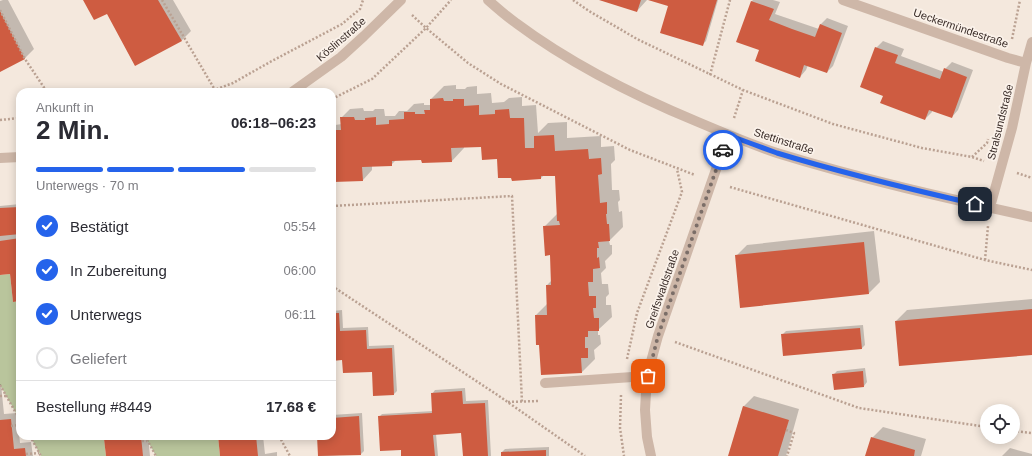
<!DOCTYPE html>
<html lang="de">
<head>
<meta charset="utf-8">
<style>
  :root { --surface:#fff; --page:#f2f2f3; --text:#2b2b33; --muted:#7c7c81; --line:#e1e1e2; --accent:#2563eb }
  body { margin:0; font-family:Arial,sans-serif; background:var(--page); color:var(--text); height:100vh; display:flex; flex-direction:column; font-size:15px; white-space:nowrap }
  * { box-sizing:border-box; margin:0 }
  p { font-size:13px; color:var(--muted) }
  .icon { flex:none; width:22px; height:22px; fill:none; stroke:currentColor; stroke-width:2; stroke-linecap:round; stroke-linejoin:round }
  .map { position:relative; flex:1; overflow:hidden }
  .panel { position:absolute; left:16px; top:88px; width:320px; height:352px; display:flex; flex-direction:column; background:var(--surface); border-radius:12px; box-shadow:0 2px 10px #0003 }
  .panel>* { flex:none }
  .fabs { position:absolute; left:980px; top:404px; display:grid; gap:8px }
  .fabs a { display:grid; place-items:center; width:40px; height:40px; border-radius:50%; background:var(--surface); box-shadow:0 2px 10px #0003; font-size:20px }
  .pin { position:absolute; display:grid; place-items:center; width:34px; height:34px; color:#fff; margin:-17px; border-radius:8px; box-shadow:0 2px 6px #0006 }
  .courier { position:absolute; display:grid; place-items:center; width:40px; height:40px; margin:-20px; border:3px solid #2563eb; border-radius:50%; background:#fff; color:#222; box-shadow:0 1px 5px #0007 }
  .head em { font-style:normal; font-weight:700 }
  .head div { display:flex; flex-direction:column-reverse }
  .head { display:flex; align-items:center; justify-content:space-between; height:68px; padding:0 20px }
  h1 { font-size:26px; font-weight:700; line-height:30px }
  .bar { display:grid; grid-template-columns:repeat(4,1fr); gap:6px 4px; align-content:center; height:48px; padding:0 20px }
  .bar i { height:5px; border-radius:3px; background:var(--line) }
  .bar .current { background:var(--accent) }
  .bar p { grid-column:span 4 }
  .line { display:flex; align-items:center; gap:10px; padding:0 20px; border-top:1px solid var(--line) }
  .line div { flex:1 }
  ol { padding:0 20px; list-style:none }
  li { display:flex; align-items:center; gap:12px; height:44px }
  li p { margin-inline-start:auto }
  li .icon { padding:4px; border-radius:50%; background:var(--accent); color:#fff; stroke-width:4 }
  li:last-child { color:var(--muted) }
  li i { width:22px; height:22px; border:2px solid var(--line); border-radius:50% }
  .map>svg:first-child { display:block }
</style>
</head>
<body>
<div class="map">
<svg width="1032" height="456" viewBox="0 0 1032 456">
  <rect width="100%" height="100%" fill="#f4e8dd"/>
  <path fill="#b9c59c" d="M 10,274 L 13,302 L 20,301 L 20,420 L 0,385 L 0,275 Z
    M 30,436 L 91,436 L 92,440 L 104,439 L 106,456 L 41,456 Z
    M 145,436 L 218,436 L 220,456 L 156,456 Z"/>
  <path fill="#0003" d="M 3,0 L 8,0 L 34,49 L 25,58 L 0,71 L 0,1 Z
    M 85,0 L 173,0 L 191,31 L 182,40 L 135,65 L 107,12 Z
    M 601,0 L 647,0 L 637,11 Z
    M 650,0 L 718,0 L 706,41 L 703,44 L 669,5 Z
    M 753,0 L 773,0 L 780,2 L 775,14 L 819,29 L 820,25 L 827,18 L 848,26 L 833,66 L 827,72 L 808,65 L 806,70 L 800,77 L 760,49 L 738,41 L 752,1 Z
    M 883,41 L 904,49 L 901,56 L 944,72 L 945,69 L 952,62 L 973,70 L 958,110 L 952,117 L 932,110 L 932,112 L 925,119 L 884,95 L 876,48 Z
    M 456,85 L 456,89 L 465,89 L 467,87 L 477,86 L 477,94 L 491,93 L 492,103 L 504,102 L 509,98 L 522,97 L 522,106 L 536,105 L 538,133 L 548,123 L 567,122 L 567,138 L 601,136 L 601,147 L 614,146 L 615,160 L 611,164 L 612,190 L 619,190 L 620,200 L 618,202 L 619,212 L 622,211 L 623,227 L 609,241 L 610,245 L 612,245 L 612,254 L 605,261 L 606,268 L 601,273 L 602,284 L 608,284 L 609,294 L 606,297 L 606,305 L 611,305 L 612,317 L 598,330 L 598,335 L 600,335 L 601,344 L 594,350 L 595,359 L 582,372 L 540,344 L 536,315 L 547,304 L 547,285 L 552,280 L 551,254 L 544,227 L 558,213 L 556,175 L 544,175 L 541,178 L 498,158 L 482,146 L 464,147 L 464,148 L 452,161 L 422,158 L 396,160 L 391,165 L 372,166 L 372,170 L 363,180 L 332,177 L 332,123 L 335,123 L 335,125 L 342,124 L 341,118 L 350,109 L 363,108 L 364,111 L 373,111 L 375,109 L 384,109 L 385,116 L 395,116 L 399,111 L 407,111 L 414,104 L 424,103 L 424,105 L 431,105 L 431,99 L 444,86 Z
    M 20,204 L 20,300 L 11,273 L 0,274 L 0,206 Z
    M 874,231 L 880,282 L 869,293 L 736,256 L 747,245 Z
    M 1032,299 L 1032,353 L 896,321 L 907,310 Z
    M 342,310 L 343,328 L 368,327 L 369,346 L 394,345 L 397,391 L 394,394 L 373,371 L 343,359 L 332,360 L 332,311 Z
    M 863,325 L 865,345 L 862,348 L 782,335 L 786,331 Z
    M 865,368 L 867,382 L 864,386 L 834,374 L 837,371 Z
    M 0,384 L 1,384 L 4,414 L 17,413 L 20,443 L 31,442 L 33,456 L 0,456 Z
    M 465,388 L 466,401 L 488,400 L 491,456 L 464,456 L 462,432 L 436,434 L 438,456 L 402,456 L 401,449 L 379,417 L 382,414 L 433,411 L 432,394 L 435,390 Z
    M 754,396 L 799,409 L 786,456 L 729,456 L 743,407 Z
    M 362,413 L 364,451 L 361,454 L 319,456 L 318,436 L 332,436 L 332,415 Z
    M 883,427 L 926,439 L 921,456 L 867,456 L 872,438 Z
    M 92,436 L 148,436 L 150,456 L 107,456 L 105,438 Z
    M 219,436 L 263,436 L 265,454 L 277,452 L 277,456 L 221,456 Z
    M 549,447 L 549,456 L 502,456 L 502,452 L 505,449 Z
    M 1010,448 L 1032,454 L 1032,456 L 1002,456 Z"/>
  <path fill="#ce5c41" d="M 83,0 L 158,0 L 182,41 L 135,66 L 107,14 L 94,20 Z
    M 599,0 L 641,0 L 637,12 Z
    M 648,0 L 717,0 L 703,46 L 660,33 L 668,6 Z
    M 751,1 L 774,9 L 769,20 L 792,29 L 815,37 L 820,24 L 842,33 L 827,73 L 804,65 L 800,78 L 755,61 L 759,50 L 736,42 Z
    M 0,11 L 25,59 L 0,72 Z
    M 875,47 L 898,55 L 895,63 L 940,79 L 944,68 L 967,77 L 952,118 L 929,110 L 925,120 L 880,103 L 883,96 L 860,87 Z
    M 443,98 L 444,101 L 453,101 L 453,99 L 464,99 L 464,106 L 479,105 L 479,115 L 495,114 L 495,110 L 509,109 L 510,118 L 524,118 L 525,148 L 534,148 L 534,136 L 554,135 L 555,151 L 588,149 L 589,159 L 601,158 L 602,174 L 598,175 L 600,203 L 607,202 L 607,214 L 606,214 L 607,224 L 609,224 L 610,241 L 598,242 L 599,248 L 597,248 L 597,258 L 599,257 L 600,268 L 593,269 L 593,282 L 588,282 L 589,296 L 596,296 L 596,308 L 593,308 L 594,318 L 599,318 L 599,331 L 588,331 L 588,337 L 585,337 L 585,348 L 588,348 L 588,358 L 581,358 L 582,373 L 541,375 L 539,345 L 536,345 L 535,315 L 547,315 L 546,285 L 551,285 L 550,255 L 545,256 L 543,226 L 560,225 L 559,221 L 557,221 L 555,176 L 541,176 L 541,179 L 512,181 L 511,178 L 498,178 L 497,159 L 482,160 L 481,147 L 451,148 L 452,162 L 422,163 L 421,160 L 392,161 L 392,166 L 362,167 L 363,181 L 333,182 L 332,133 L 336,133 L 335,130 L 341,130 L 340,117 L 354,117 L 355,120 L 365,120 L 365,118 L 376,117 L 376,125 L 389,124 L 389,120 L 404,119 L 404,112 L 415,112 L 415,114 L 425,114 L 424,110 L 430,110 L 430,99 Z
    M 20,207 L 20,234 L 0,236 L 0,208 Z
    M 20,238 L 20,301 L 13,302 L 10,274 L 0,275 L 0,241 Z
    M 864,242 L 869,294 L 740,308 L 735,255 Z
    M 1032,309 L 1032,355 L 899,366 L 895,321 Z
    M 332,313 L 339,313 L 340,331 L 366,330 L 367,349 L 392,348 L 394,395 L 373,396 L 372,372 L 343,373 L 342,360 L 332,361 Z
    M 860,328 L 862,349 L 783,356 L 781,334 Z
    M 863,371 L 864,387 L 834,390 L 832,374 Z
    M 462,391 L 463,404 L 485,403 L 488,456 L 463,456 L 461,433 L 433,435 L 435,456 L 401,456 L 401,450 L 380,451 L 378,416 L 432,413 L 431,393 Z
    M 743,406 L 789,420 L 778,456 L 728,456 Z
    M 359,416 L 361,455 L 318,456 L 317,436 L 332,436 L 332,418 Z
    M 11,419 L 14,449 L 25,448 L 26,456 L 0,456 L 0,420 Z
    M 91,436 L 141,436 L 143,456 L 106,456 L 104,439 L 91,440 Z
    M 218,436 L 256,436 L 258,456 L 220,456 Z
    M 871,437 L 915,450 L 914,456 L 865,456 Z
    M 546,450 L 546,456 L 501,456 L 501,452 Z"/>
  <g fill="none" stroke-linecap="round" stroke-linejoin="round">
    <path stroke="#baa192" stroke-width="2.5" stroke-dasharray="2 2" stroke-linecap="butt" d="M 162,0 L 215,90
      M 573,0 L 589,11 L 637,39 L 743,90 L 833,124 L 922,148 L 972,157 L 984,161
      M 0,10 L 25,59 L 47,92
      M 412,15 L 426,28 L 468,63 L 501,84 L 630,150 L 695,175
      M 1012,39 L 1020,0
      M 710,75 L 730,0
      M 209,92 L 233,83 L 270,62 L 342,24 L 360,9 L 363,0
      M 332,99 L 372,79 L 426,28 L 451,0
      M 734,118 L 743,90
      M 0,120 L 20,118
      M 972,157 L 987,143 L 988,139
      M 1017,173 L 1032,178
      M 730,187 L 985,260 L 1032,270
      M 332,206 L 512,196 L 522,402
      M 985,260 L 988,226
      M 332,286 L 499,396 L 585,456
      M 675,342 L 859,408 L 987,427
      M 627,359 L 637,313 L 682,192 L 677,169
      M 0,385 L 20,420
      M 621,395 L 620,428 L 624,456
      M 0,396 L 6,396
      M 508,402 L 539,401
      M 11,426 L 20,425
      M 786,430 L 794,433 L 787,456
      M 1013,431 L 1032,433
      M 30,436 L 41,456
      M 145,436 L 156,456
      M 279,436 L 290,456
      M 256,437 L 266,436
      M 142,441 L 147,441
      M 26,454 L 39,453"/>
    <path stroke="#ceb7a8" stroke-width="10" d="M 488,0 C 497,8 506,16 516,23 C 571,64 635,96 698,122 C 724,133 750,144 777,153 C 861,179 946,198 1032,217
      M 843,0 L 1008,58 L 1026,63
      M 292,92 L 341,57 L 364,36 L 401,0
      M 0,158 L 20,157
      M 990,207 L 1012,128 L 1026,63 L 1032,42
      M 545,383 L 647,376
      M 651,456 L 647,437 L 645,410 L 647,376 L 658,336 L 728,135"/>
  </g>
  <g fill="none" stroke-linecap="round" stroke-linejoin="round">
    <path stroke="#7b6e68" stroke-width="4" stroke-dasharray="0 7.2" d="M 648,376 L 658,336 L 723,150"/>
    <path stroke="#2563eb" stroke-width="5" d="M 723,150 L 728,135 C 744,141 761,147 777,153 C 842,173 909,189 975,204"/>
  </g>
  <g text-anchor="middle" stroke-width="3.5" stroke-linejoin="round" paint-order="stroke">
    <g font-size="11" fill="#3a2d29" stroke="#fbf2ea">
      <text transform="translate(961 28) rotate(19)" y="4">Ueckermündestraße</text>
      <text transform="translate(341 39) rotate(-41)" y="4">Köslinstraße</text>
      <text transform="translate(1000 122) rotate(-76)" y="4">Stralsundstraße</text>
      <text transform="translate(784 141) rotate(18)" y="4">Stettinstraße</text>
      <text transform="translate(662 289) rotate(-71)" y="4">Greifswaldstraße</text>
    </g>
  </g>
</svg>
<div class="fabs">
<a><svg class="icon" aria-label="locate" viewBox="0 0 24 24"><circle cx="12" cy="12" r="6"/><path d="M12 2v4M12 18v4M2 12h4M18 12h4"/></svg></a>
</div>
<div class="pin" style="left:648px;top:376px;background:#ea580c"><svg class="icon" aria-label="bag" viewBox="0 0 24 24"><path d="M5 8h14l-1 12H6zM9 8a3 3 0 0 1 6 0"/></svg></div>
<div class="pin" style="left:975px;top:204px;background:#1f2937"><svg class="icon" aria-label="home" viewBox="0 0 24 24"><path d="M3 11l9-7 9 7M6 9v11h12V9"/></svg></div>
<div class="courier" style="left:723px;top:150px"><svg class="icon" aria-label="car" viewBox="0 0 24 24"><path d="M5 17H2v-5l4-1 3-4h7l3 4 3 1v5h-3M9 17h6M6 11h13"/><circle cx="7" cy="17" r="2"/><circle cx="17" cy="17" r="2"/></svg></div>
<section class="panel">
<div class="head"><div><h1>2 Min.</h1><p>Ankunft in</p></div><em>06:18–06:23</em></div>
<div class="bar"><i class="current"></i><i class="current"></i><i class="current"></i><i></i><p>Unterwegs · 70 m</p></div>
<ol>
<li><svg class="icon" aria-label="check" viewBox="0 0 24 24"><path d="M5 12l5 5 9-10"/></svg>Bestätigt<p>05:54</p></li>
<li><svg class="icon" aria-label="check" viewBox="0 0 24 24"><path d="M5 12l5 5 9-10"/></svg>In Zubereitung<p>06:00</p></li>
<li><svg class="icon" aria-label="check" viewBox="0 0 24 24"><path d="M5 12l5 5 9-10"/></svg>Unterwegs<p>06:11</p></li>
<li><i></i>Geliefert</li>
</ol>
<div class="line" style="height:52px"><div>Bestellung #8449</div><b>17.68 €</b></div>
</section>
</div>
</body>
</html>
